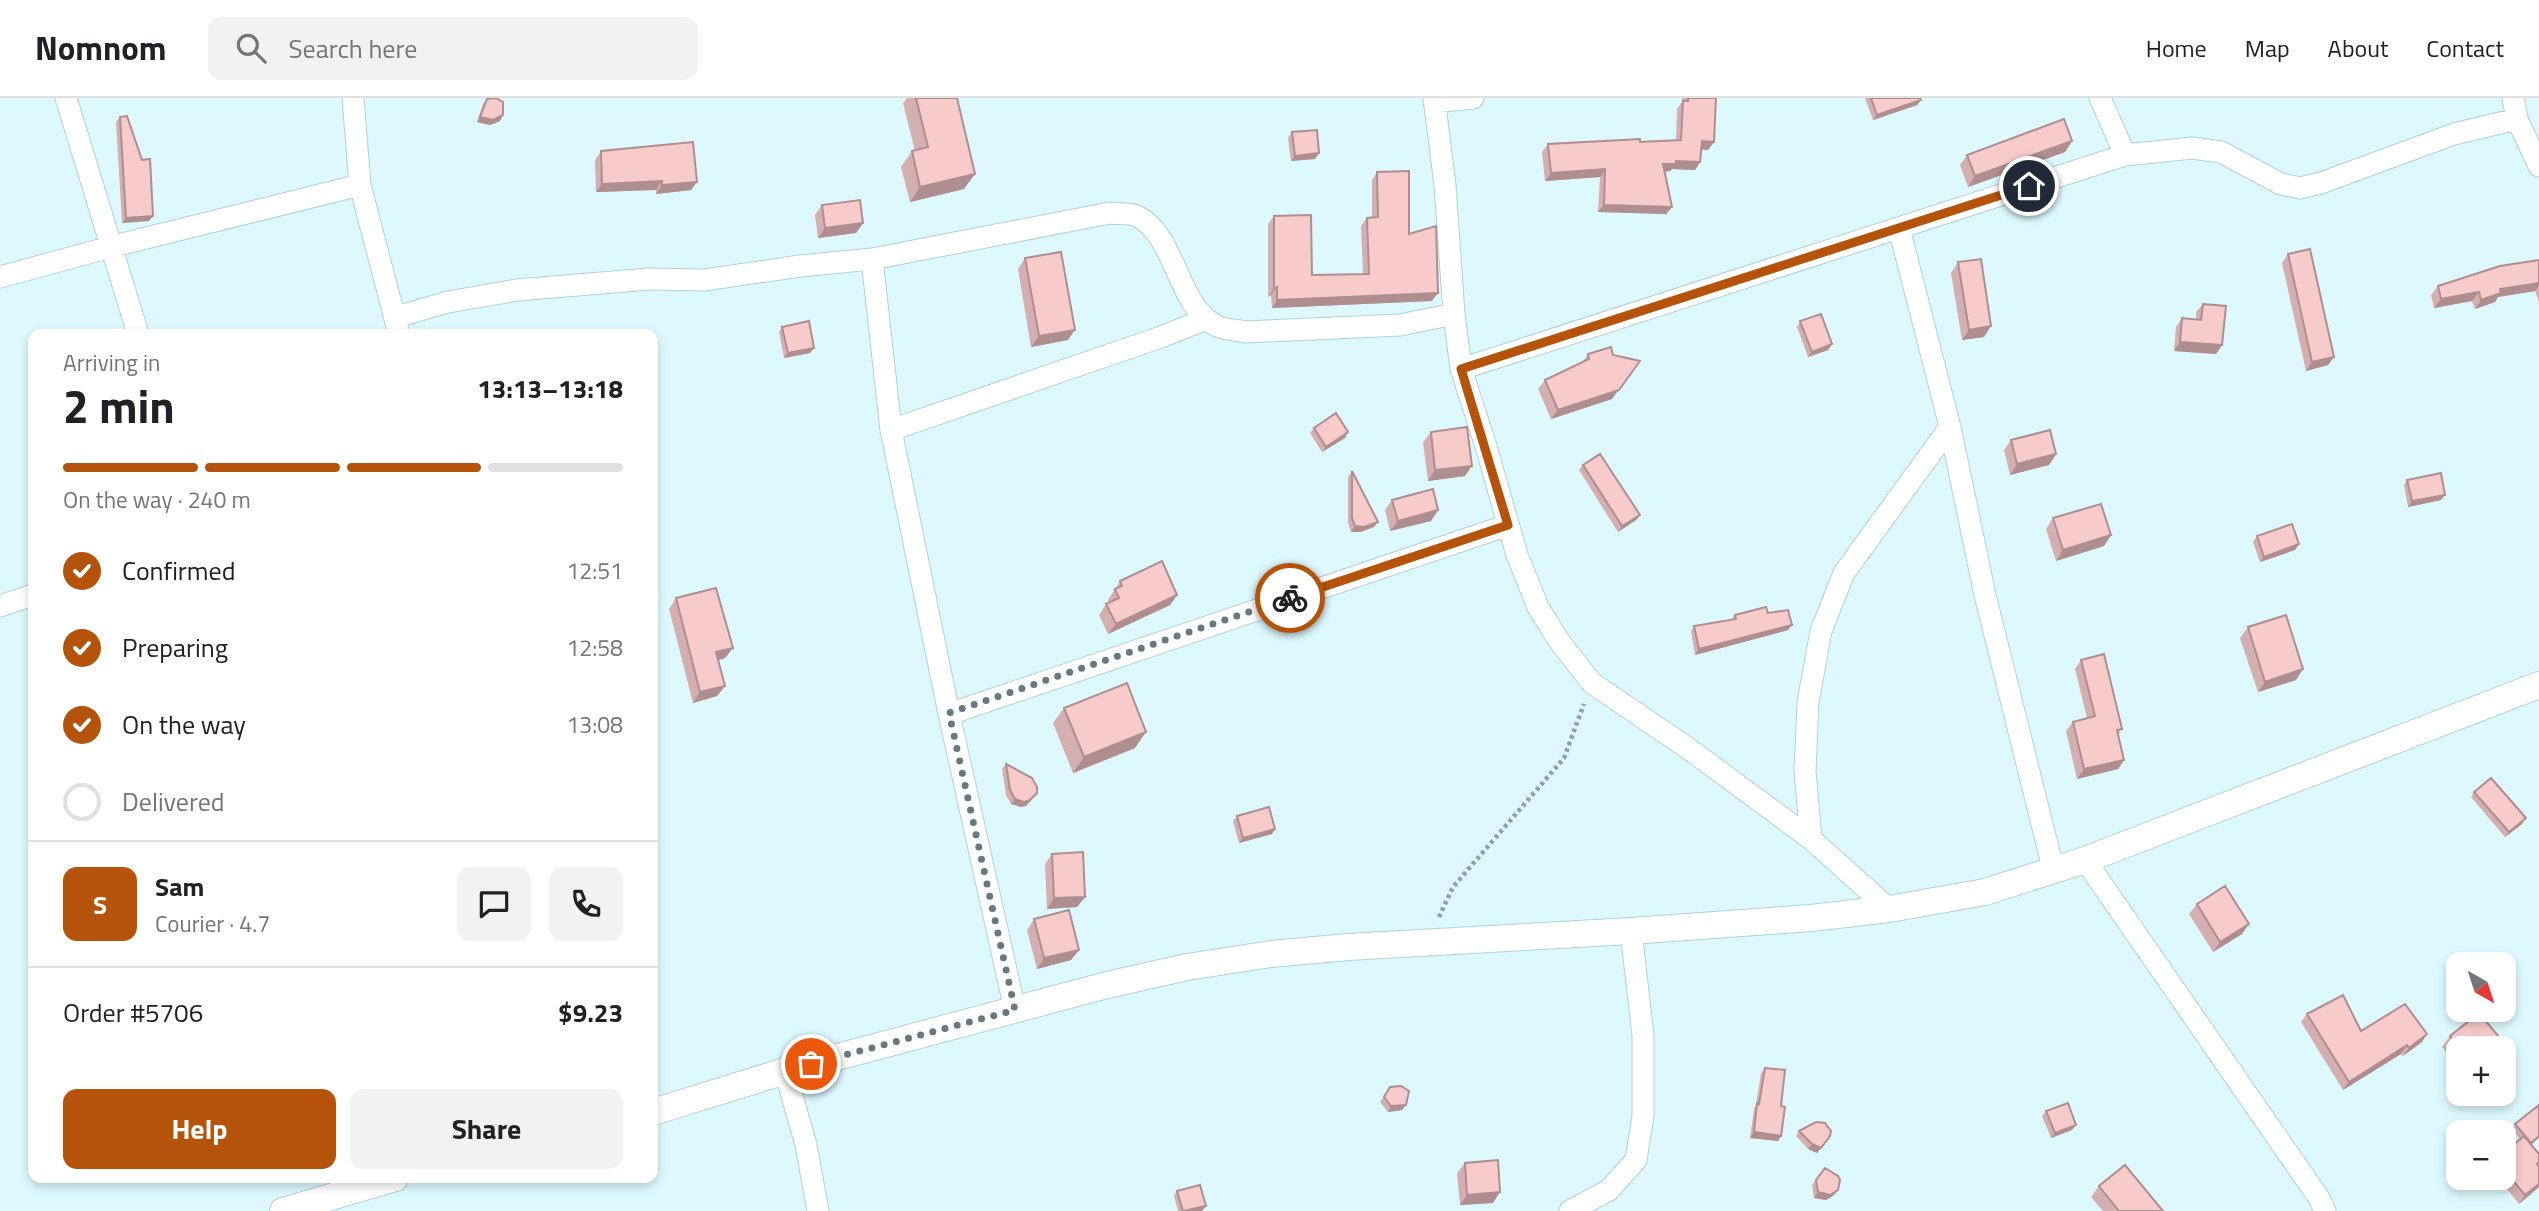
<!DOCTYPE html>
<html lang="en">
<head>
<meta charset="utf-8">
<style>
  :root { --surface:#fff; --page:#f2f2f2; --text:#202124; --muted:#757577; --line:#e0e0e0; --accent:#b45309 }
  body { margin:0; font-family:"Titillium Web",sans-serif; background:var(--page); color:var(--text); height:100vh; display:flex; flex-direction:column; font-size:26px; white-space:nowrap }
  * { box-sizing:border-box; margin:0 }
  p { font-size:23px; color:var(--muted) }
  .icon { flex:none; width:38px; height:38px; fill:none; stroke:currentColor; stroke-width:2; stroke-linecap:round; stroke-linejoin:round }
  .map { position:relative; flex:1; overflow:hidden }
  .details { position:absolute; left:28px; top:231px; width:630px; height:854px; display:flex; flex-direction:column; background:var(--surface); border-radius:14px; box-shadow:0 4px 10px #0003 }
  .details>* { flex:none }
  .needle { width:46px; rotate:141deg }
  .controls { position:absolute; left:2446px; top:854px; display:grid; gap:14px }
  .controls a { display:grid; place-items:center; width:70px; height:70px; border-radius:14px; background:var(--surface); box-shadow:0 4px 10px #0003; font-size:35px }
  .pin { position:absolute; display:grid; place-items:center; width:60px; height:60px; color:#fff; margin:-30px; border:4px solid #fff; border-radius:50%; box-shadow:0 2px 7px #0007 }
  .courier { position:absolute; display:grid; place-items:center; width:70px; height:70px; margin:-35px; border:5px solid #b45309; border-radius:50%; background:#fff; color:#222; box-shadow:0 2px 9px #0007 }
  .summary em { font-style:normal; font-weight:700 }
  .summary div { display:flex; flex-direction:column-reverse }
  .summary { display:flex; align-items:center; justify-content:space-between; height:119px; padding:0 35px }
  h1 { font-size:46px; font-weight:700; line-height:52px }
  .bar { display:grid; grid-template-columns:repeat(4,1fr); gap:10px 7px; align-content:center; height:84px; padding:0 35px }
  .bar i { height:9px; border-radius:5px; background:var(--line) }
  .bar .current { background:var(--accent) }
  .bar p { grid-column:span 4 }
  .line { display:flex; align-items:center; gap:18px; padding:0 35px; border-top:2px solid var(--line) }
  .line div { flex:1 }
  .round { display:grid; place-items:center; flex:none; width:74px; height:74px; border-radius:14px; background:var(--page) }
  ol { padding:0 35px; list-style:none }
  li { display:flex; align-items:center; gap:21px; height:77px }
  li p { margin-inline-start:auto }
  li .icon { padding:7px; border-radius:50%; background:var(--accent); color:#fff; stroke-width:4 }
  li:last-child { color:var(--muted) }
  li i { width:38px; height:38px; border:4px solid var(--line); border-radius:50% }
  .button { display:flex; gap:14px; margin-top:auto; padding:14px 35px }
  .button a { flex:1; height:80px; border-radius:14px; background:var(--accent); color:#fff; font-size:28px; font-weight:700; line-height:80px; text-align:center }
  .button a+a { background:var(--page); color:var(--text) }
  header { display:flex; align-items:center; gap:42px; box-sizing:border-box; height:98px; padding:0 35px; background:var(--surface); border-bottom:2px solid var(--line) }
  header strong { font-size:33px }
  nav { display:flex; gap:38px; margin-inline-start:auto; font-size:24px }
  .search { width:490px; height:63px; background:var(--page); display:flex; align-items:center; gap:18px; box-sizing:border-box; padding:0 24px; border-radius:14px; color:var(--muted); font-size:26px }
  .map>svg:first-child { display:block }
</style>
</head>
<body>
<header>
<strong>Nomnom</strong>
<div class="search"><svg class="icon" aria-label="search" viewBox="0 0 24 24"><circle cx="10" cy="10" r="6"/><path d="M15 15l6 6"/></svg>Search here</div>
<nav><a>Home</a><a>Map</a><a>About</a><a>Contact</a></nav>
</header>
<div class="map">
<svg width="2539" height="1113" viewBox="0 0 2539 1113">
  <rect width="100%" height="100%" fill="#ddf9ff"/>
  <g fill="none" stroke-linecap="round" stroke-linejoin="round">
    <g stroke="#afd2d9" stroke-width="23">
      <path id="minor" d="M 66,0 L 138,236
        M 353,0 L 360,87 L 399,236
        M 1434,0 L 1445,87 L 1454,216 L 1461,271 L 1485,345 L 1517,457 L 1538,509 L 1559,543 L 1592,585 L 1689,651 L 1811,741 L 1889,811
        M 2100,0 L 2125,57
        M 2513,0 L 2517,21 L 2539,68
        M 1434,4 L 1473,0
        M 1899,130 L 1950,329 L 1985,497 L 2053,770
        M 872,161 L 891,332 L 949,616 L 1015,912
        M 0,179 L 110,149 L 360,87
        M 396,219 L 448,204 L 517,192 L 649,181 L 704,182 L 800,168 L 872,161 L 1110,115 C 1118,116 1130,115 1137,118 C 1178,139 1176,210 1219,229 C 1227,232 1237,232 1245,234 L 1400,227 L 1454,216
        M 1461,271 L 2125,57 L 2192,50 L 2221,54 L 2281,86 L 2300,90 L 2321,85 L 2454,36 L 2517,21
        M 891,332 L 1161,239 L 1206,221
        M 0,508 L 33,497
        M 949,616 L 1508,427
        M 1811,741 L 1805,673 L 1808,604 L 1821,533 L 1844,475 L 1950,329
        M 2085,762 L 2319,1100 L 2325,1113
        M 785,973 L 806,1047 L 818,1113
        M 1570,1113 L 1609,1092 L 1636,1062 L 1643,1018 L 1643,937 L 1631,833"/>
    </g>
    <g stroke="#afd2d9" stroke-width="28">
      <path id="tertiary" d="M 653,1014 L 785,973 L 1107,887 L 1187,869 L 1271,856 L 1348,849 L 1631,833 L 1811,820 L 1889,811 L 1985,794 L 2085,762 L 2539,587
        M 283,1113 L 395,1080"/>
    </g>
    <path stroke="#8aa0a4" stroke-width="4.5" stroke-dasharray="3.5 3.5" stroke-linecap="butt" d="M 1439,819 L 1453,789 L 1564,660 L 1584,606"/>
    <use href="#minor" stroke="#fff" stroke-width="21"/>
    <use href="#tertiary" stroke="#fff" stroke-width="26"/>
  </g>
  <path fill="#d5afaf" d="M 907,0 L 957,0 L 964,91 L 910,104 L 901,69 L 912,53 L 915,53 L 903,5 Z
    M 1682,0 L 1716,0 L 1714,44 L 1708,52 L 1701,51 L 1700,64 L 1695,72 L 1672,71 L 1670,73 L 1664,74 L 1672,109 L 1666,116 L 1598,114 L 1600,79 L 1545,83 L 1542,54 L 1548,46 L 1676,42 L 1677,11 L 1682,4 Z
    M 1865,0 L 1920,0 L 1921,2 L 1917,7 L 1873,22 Z
    M 487,1 L 500,23 L 490,27 L 477,24 L 483,6 Z
    M 120,19 L 149,123 L 122,125 L 116,24 Z
    M 1292,34 L 1319,55 L 1315,61 L 1291,63 L 1288,40 Z
    M 2072,43 L 2065,54 L 1968,89 L 1960,67 L 1967,57 Z
    M 601,53 L 691,92 L 656,96 L 656,92 L 596,94 L 595,62 Z
    M 1377,74 L 1409,136 L 1432,203 L 1272,210 L 1271,197 L 1268,199 L 1268,126 L 1274,118 L 1312,177 L 1363,176 L 1361,128 L 1367,120 L 1372,120 L 1372,82 Z
    M 822,107 L 863,125 L 856,135 L 818,140 L 815,117 Z
    M 2288,156 L 2334,259 L 2328,267 L 2306,273 L 2282,165 Z
    M 1025,160 L 1068,242 L 1031,249 L 1018,171 Z
    M 2539,162 L 2539,204 L 2535,193 L 2498,199 L 2495,204 L 2475,211 L 2472,203 L 2434,210 L 2431,197 L 2438,188 Z
    M 1958,164 L 1984,239 L 1962,242 L 1951,175 Z
    M 2203,206 L 2222,247 L 2216,256 L 2174,253 L 2176,229 L 2182,220 L 2196,221 L 2196,214 Z
    M 1800,223 L 1832,246 L 1828,252 L 1808,259 L 1797,229 Z
    M 782,229 L 810,255 L 784,260 L 779,234 Z
    M 1588,256 L 1612,301 L 1551,321 L 1538,291 L 1545,282 L 1582,265 Z
    M 1314,330 L 1348,334 L 1345,340 L 1322,354 L 1310,335 Z
    M 1431,334 L 1465,378 L 1428,383 L 1423,344 Z
    M 2011,342 L 2056,356 L 2049,367 L 2010,377 L 2004,352 Z
    M 1583,367 L 1640,417 L 1636,422 L 1618,434 L 1579,372 Z
    M 1352,373 L 1374,429 L 1360,434 L 1351,434 L 1348,425 L 1348,379 Z
    M 2407,382 L 2441,402 L 2408,409 L 2404,387 Z
    M 1392,402 L 1438,412 L 1431,423 L 1390,433 L 1385,412 Z
    M 2053,420 L 2104,448 L 2056,463 L 2046,431 Z
    M 2257,438 L 2299,446 L 2295,452 L 2260,464 L 2253,444 Z
    M 1120,483 L 1177,497 L 1170,507 L 1108,536 L 1099,517 L 1106,506 L 1109,505 L 1108,502 Z
    M 676,500 L 733,550 L 725,560 L 718,562 L 725,588 L 717,598 L 693,605 L 669,511 Z
    M 1768,515 L 1792,527 L 1788,532 L 1695,557 L 1691,533 L 1694,528 L 1732,521 L 1735,517 Z
    M 2248,529 L 2296,582 L 2258,594 L 2240,540 Z
    M 2081,562 L 2122,631 L 2118,636 L 2124,662 L 2118,671 L 2077,681 L 2066,633 L 2073,624 L 2087,620 L 2075,571 Z
    M 1064,610 L 1135,650 L 1073,675 L 1053,625 Z
    M 1006,666 L 1037,695 L 1026,708 L 1021,709 L 1011,706 L 1006,697 L 1002,671 Z
    M 2474,694 L 2522,726 L 2505,739 L 2471,699 Z
    M 1237,718 L 1272,736 L 1239,745 L 1233,723 Z
    M 1052,756 L 1085,799 L 1077,809 L 1047,811 L 1045,766 Z
    M 2197,806 L 2242,836 L 2213,854 L 2189,816 Z
    M 1034,821 L 1079,852 L 1071,862 L 1037,871 L 1027,832 Z
    M 2307,916 L 2361,933 L 2422,944 L 2403,958 L 2401,956 L 2343,992 L 2301,924 Z
    M 2450,938 L 2459,950 L 2459,969 L 2442,949 Z
    M 1765,970 L 1781,1008 L 1781,1038 L 1778,1043 L 1750,1040 L 1754,1011 L 1756,1007 L 1761,975 Z
    M 1390,989 L 1406,1007 L 1402,1012 L 1388,1014 L 1380,1004 Z
    M 2046,1013 L 2072,1032 L 2051,1040 L 2042,1018 Z
    M 1816,1024 L 1817,1055 L 1808,1051 L 1796,1038 L 1799,1033 Z
    M 2515,1026 L 2539,1040 L 2531,1047 L 2539,1056 L 2538,1067 L 2539,1089 L 2519,1106 L 2498,1080 L 2504,1080 L 2504,1055 L 2520,1041 L 2512,1031 Z
    M 1465,1065 L 1493,1105 L 1460,1107 L 1457,1075 Z
    M 1825,1070 L 1838,1092 L 1834,1097 L 1826,1102 L 1814,1100 L 1812,1087 Z
    M 2099,1088 L 2163,1113 L 2103,1113 L 2091,1099 Z
    M 1177,1093 L 1202,1113 L 1178,1113 L 1174,1098 Z"/>
  <path fill="#ae8e8e" d="M 1921,2 L 1917,7 L 1873,22 L 1877,17 Z
    M 503,17 L 500,23 L 490,27 L 477,24 L 480,19 Z
    M 1702,43 L 1714,44 L 1708,52 L 1696,51 Z
    M 2072,43 L 2065,54 L 1968,89 L 1975,78 Z
    M 1319,55 L 1315,61 L 1291,63 L 1295,58 Z
    M 1676,63 L 1700,64 L 1695,72 L 1672,71 L 1670,73 L 1657,74 L 1663,66 Z
    M 1605,71 L 1600,79 L 1545,83 L 1551,75 Z
    M 975,76 L 964,91 L 910,104 L 920,89 Z
    M 662,83 L 656,92 L 596,94 L 602,86 Z
    M 697,84 L 691,92 L 656,96 L 662,87 Z
    M 1604,107 L 1672,109 L 1666,116 L 1598,114 Z
    M 153,118 L 149,123 L 122,125 L 126,120 Z
    M 863,125 L 856,135 L 818,140 L 825,130 Z
    M 2539,185 L 2539,188 L 2535,193 L 2498,199 L 2495,204 L 2475,211 L 2481,202 L 2500,191 Z
    M 1277,189 L 1271,197 L 1268,199 L 1274,191 Z
    M 2479,194 L 2472,203 L 2434,210 L 2441,201 Z
    M 1438,195 L 1432,203 L 1272,210 L 1277,202 Z
    M 1991,228 L 1984,239 L 1962,242 L 1969,232 Z
    M 1075,232 L 1068,242 L 1031,249 L 1039,238 Z
    M 2180,244 L 2222,247 L 2216,256 L 2174,253 Z
    M 1832,246 L 1828,252 L 1808,259 L 1812,254 Z
    M 814,250 L 810,255 L 784,260 L 788,255 Z
    M 2334,259 L 2328,267 L 2306,273 L 2312,264 Z
    M 1640,263 L 1612,301 L 1551,321 L 1558,312 Z
    M 1348,334 L 1345,340 L 1322,354 L 1326,349 Z
    M 2056,356 L 2049,367 L 2010,377 L 2017,366 Z
    M 1472,368 L 1465,378 L 1428,383 L 1435,372 Z
    M 2445,397 L 2441,402 L 2408,409 L 2412,403 Z
    M 1438,412 L 1431,423 L 1390,433 L 1398,423 Z
    M 1640,417 L 1636,422 L 1618,434 L 1622,428 Z
    M 1378,424 L 1374,429 L 1360,434 L 1351,434 L 1355,428 Z
    M 2111,437 L 2104,448 L 2056,463 L 2063,452 Z
    M 2299,446 L 2295,452 L 2260,464 L 2264,459 Z
    M 1177,497 L 1170,507 L 1108,536 L 1116,526 Z
    M 1792,527 L 1788,532 L 1695,557 L 1699,551 Z
    M 733,550 L 725,560 L 708,565 L 716,554 Z
    M 2303,571 L 2296,582 L 2258,594 L 2265,584 Z
    M 725,588 L 717,598 L 693,605 L 700,594 Z
    M 1146,634 L 1135,650 L 1073,675 L 1084,659 Z
    M 2124,662 L 2118,671 L 2077,681 L 2084,671 Z
    M 1037,695 L 1026,708 L 1021,709 L 1011,706 L 1015,701 Z
    M 2526,720 L 2522,726 L 2505,739 L 2509,734 Z
    M 1275,731 L 1272,736 L 1239,745 L 1243,740 Z
    M 1085,799 L 1077,809 L 1047,811 L 1054,800 Z
    M 2249,826 L 2242,836 L 2213,854 L 2220,844 Z
    M 1079,852 L 1071,862 L 1037,871 L 1044,860 Z
    M 2427,936 L 2422,944 L 2403,958 L 2409,950 Z
    M 2499,939 L 2492,950 L 2486,950 Z
    M 2407,947 L 2401,956 L 2343,992 L 2349,984 Z
    M 1406,1007 L 1402,1012 L 1388,1014 L 1391,1008 Z
    M 2076,1027 L 2072,1032 L 2051,1040 L 2055,1035 Z
    M 1754,1034 L 1781,1038 L 1778,1043 L 1750,1040 Z
    M 1827,1043 L 1817,1055 L 1808,1051 L 1812,1046 Z
    M 2539,1086 L 2539,1089 L 2519,1106 L 2525,1097 Z
    M 1838,1092 L 1834,1097 L 1826,1102 L 1814,1100 L 1818,1094 Z
    M 1500,1094 L 1493,1105 L 1460,1107 L 1467,1097 Z
    M 1206,1108 L 1202,1113 L 1185,1113 Z"/>
  <path fill="#f8cbcb" stroke="#ae8e8e" stroke-width="2" d="M 496,0 L 503,4 L 503,17 L 493,22 L 480,19 L 487,1 Z
    M 916,0 L 957,0 L 975,76 L 920,89 L 912,53 L 928,49 Z
    M 1688,0 L 1716,0 L 1714,44 L 1702,43 L 1700,64 L 1676,63 L 1676,66 L 1663,66 L 1672,109 L 1604,107 L 1605,71 L 1551,75 L 1548,46 L 1640,41 L 1640,44 L 1681,42 L 1683,3 L 1688,3 Z
    M 1871,0 L 1920,0 L 1921,2 L 1877,17 Z
    M 127,18 L 142,62 L 150,61 L 153,118 L 126,120 L 120,19 Z
    M 2064,21 L 2072,43 L 1975,78 L 1967,57 Z
    M 1317,32 L 1319,55 L 1295,58 L 1292,34 Z
    M 693,44 L 697,84 L 662,87 L 662,83 L 602,86 L 601,53 Z
    M 1409,73 L 1409,136 L 1436,128 L 1438,195 L 1277,202 L 1277,189 L 1274,191 L 1274,118 L 1311,117 L 1312,177 L 1369,176 L 1367,120 L 1378,119 L 1377,74 Z
    M 860,102 L 863,125 L 825,130 L 822,107 Z
    M 2310,151 L 2334,259 L 2312,264 L 2288,156 Z
    M 1061,154 L 1075,232 L 1039,238 L 1025,160 Z
    M 1981,161 L 1991,228 L 1969,232 L 1958,164 Z
    M 2539,162 L 2539,185 L 2500,191 L 2501,195 L 2481,202 L 2479,194 L 2441,201 L 2438,188 L 2500,168 Z
    M 2203,206 L 2226,208 L 2222,247 L 2180,244 L 2182,220 L 2201,222 Z
    M 1821,216 L 1832,246 L 1812,254 L 1800,223 Z
    M 809,223 L 814,250 L 788,255 L 782,229 Z
    M 1611,249 L 1613,257 L 1640,263 L 1619,292 L 1558,312 L 1545,282 L 1589,261 L 1588,256 Z
    M 1336,315 L 1348,334 L 1326,349 L 1314,330 Z
    M 1467,329 L 1472,368 L 1435,372 L 1431,334 Z
    M 2050,332 L 2056,356 L 2017,366 L 2011,342 Z
    M 1600,356 L 1640,417 L 1622,428 L 1583,367 Z
    M 1352,373 L 1378,424 L 1364,429 L 1355,428 L 1352,420 Z
    M 2441,375 L 2445,397 L 2412,403 L 2407,382 Z
    M 1433,391 L 1438,412 L 1398,423 L 1392,402 Z
    M 2101,406 L 2111,437 L 2063,452 L 2053,420 Z
    M 2292,426 L 2299,446 L 2264,459 L 2257,438 Z
    M 1162,463 L 1177,497 L 1116,526 L 1106,506 L 1119,500 L 1115,491 L 1122,488 L 1120,483 Z
    M 716,490 L 733,550 L 716,554 L 725,588 L 700,594 L 676,500 Z
    M 1766,509 L 1768,515 L 1788,512 L 1792,527 L 1699,551 L 1694,528 L 1736,521 L 1735,517 Z
    M 2286,517 L 2303,571 L 2265,584 L 2248,529 Z
    M 2104,556 L 2122,631 L 2117,632 L 2124,662 L 2084,671 L 2073,624 L 2095,618 L 2081,562 Z
    M 1127,585 L 1146,634 L 1084,659 L 1064,610 Z
    M 1006,666 L 1032,680 L 1037,689 L 1037,695 L 1030,702 L 1024,704 L 1015,701 L 1010,692 Z
    M 2491,680 L 2526,720 L 2509,734 L 2474,694 Z
    M 1269,709 L 1275,731 L 1243,740 L 1237,718 Z
    M 1083,754 L 1085,799 L 1054,800 L 1052,756 Z
    M 2225,788 L 2249,826 L 2220,844 L 2197,806 Z
    M 1069,812 L 1079,852 L 1044,860 L 1034,821 Z
    M 2343,897 L 2361,933 L 2405,906 L 2427,936 L 2409,950 L 2407,947 L 2349,984 L 2307,916 Z
    M 2479,915 L 2499,939 L 2486,950 L 2459,950 L 2450,938 Z
    M 1765,970 L 1785,972 L 1781,1008 L 1785,1009 L 1781,1038 L 1754,1034 L 1757,1005 L 1759,1006 Z
    M 1401,988 L 1409,993 L 1406,1007 L 1391,1008 L 1384,999 L 1390,989 Z
    M 2068,1005 L 2076,1027 L 2055,1035 L 2046,1013 Z
    M 2539,1007 L 2539,1038 L 2531,1045 L 2515,1026 Z
    M 1816,1024 L 1825,1025 L 1831,1033 L 1830,1038 L 1821,1050 L 1812,1046 L 1799,1033 Z
    M 2524,1038 L 2539,1056 L 2539,1064 L 2537,1066 L 2539,1069 L 2539,1086 L 2525,1097 L 2504,1072 L 2504,1055 Z
    M 1498,1062 L 1500,1094 L 1467,1097 L 1465,1065 Z
    M 2125,1067 L 2163,1113 L 2119,1113 L 2099,1088 Z
    M 1825,1070 L 1838,1078 L 1840,1082 L 1838,1092 L 1830,1097 L 1818,1094 L 1816,1082 Z
    M 1200,1087 L 1206,1108 L 1183,1113 L 1177,1093 Z"/>
  <g fill="none" stroke-linecap="round" stroke-linejoin="round">
    <path stroke="#66797d" stroke-width="7" stroke-dasharray="0 12.6" d="M 811,966 L 1015,912 L 949,615 L 1290,500"/>
    <path stroke="#b45309" stroke-width="9" d="M 1290,500 L 1508,427 L 1461,271 L 2029,88"/>
  </g>
</svg>
<div class="controls">
<a><svg class="needle" viewBox="-14 -14 28 28"><path d="M0-13l5 13h-10z" fill="#e53935"/><path d="M0 13l5-13h-10z" fill="#757577"/></svg></a>
<a>+</a>
<a>−</a>
</div>
<div class="pin" style="left:811px;top:966px;background:#ea580c"><svg class="icon" aria-label="bag" viewBox="0 0 24 24"><path d="M5 8h14l-1 12H6zM9 8a3 3 0 0 1 6 0"/></svg></div>
<div class="pin" style="left:2029px;top:88px;background:#1f2937"><svg class="icon" aria-label="home" viewBox="0 0 24 24"><path d="M3 11l9-7 9 7M6 9v11h12V9"/></svg></div>
<div class="courier" style="left:1290px;top:500px"><svg class="icon" aria-label="bike" viewBox="0 0 24 24"><circle cx="6" cy="16" r="4"/><circle cx="18" cy="16" r="4"/><path d="M6 16l4-8h5l3 8M10 8l3 8H6M13 5h3"/></svg></div>
<section class="details">
<div class="summary"><div><h1>2 min</h1><p>Arriving in</p></div><em>13:13–13:18</em></div>
<div class="bar"><i class="current"></i><i class="current"></i><i class="current"></i><i></i><p>On the way · 240 m</p></div>
<ol>
<li><svg class="icon" aria-label="check" viewBox="0 0 24 24"><path d="M5 12l5 5 9-10"/></svg>Confirmed<p>12:51</p></li>
<li><svg class="icon" aria-label="check" viewBox="0 0 24 24"><path d="M5 12l5 5 9-10"/></svg>Preparing<p>12:58</p></li>
<li><svg class="icon" aria-label="check" viewBox="0 0 24 24"><path d="M5 12l5 5 9-10"/></svg>On the way<p>13:08</p></li>
<li><i></i>Delivered</li>
</ol>
<div class="line" style="height:126px"><b class="round" style="background:var(--accent);color:#fff">S</b><div><b>Sam</b><p>Courier · 4.7</p></div><a class="round"><svg class="icon" aria-label="chat" viewBox="0 0 24 24"><path d="M4 5h16v11H9l-5 4z"/></svg></a><a class="round"><svg class="icon" aria-label="phone" viewBox="0 0 24 24"><path d="M5 4h4l2 5-3 2q2 4 5 5l2-3 5 2v4C11 20 4 13 5 4z"/></svg></a></div>
<div class="line" style="height:91px"><div>Order #5706</div><b>$9.23</b></div>
<div class="button"><a>Help</a><a>Share</a></div>
</section>
</div>
</body>
</html>
